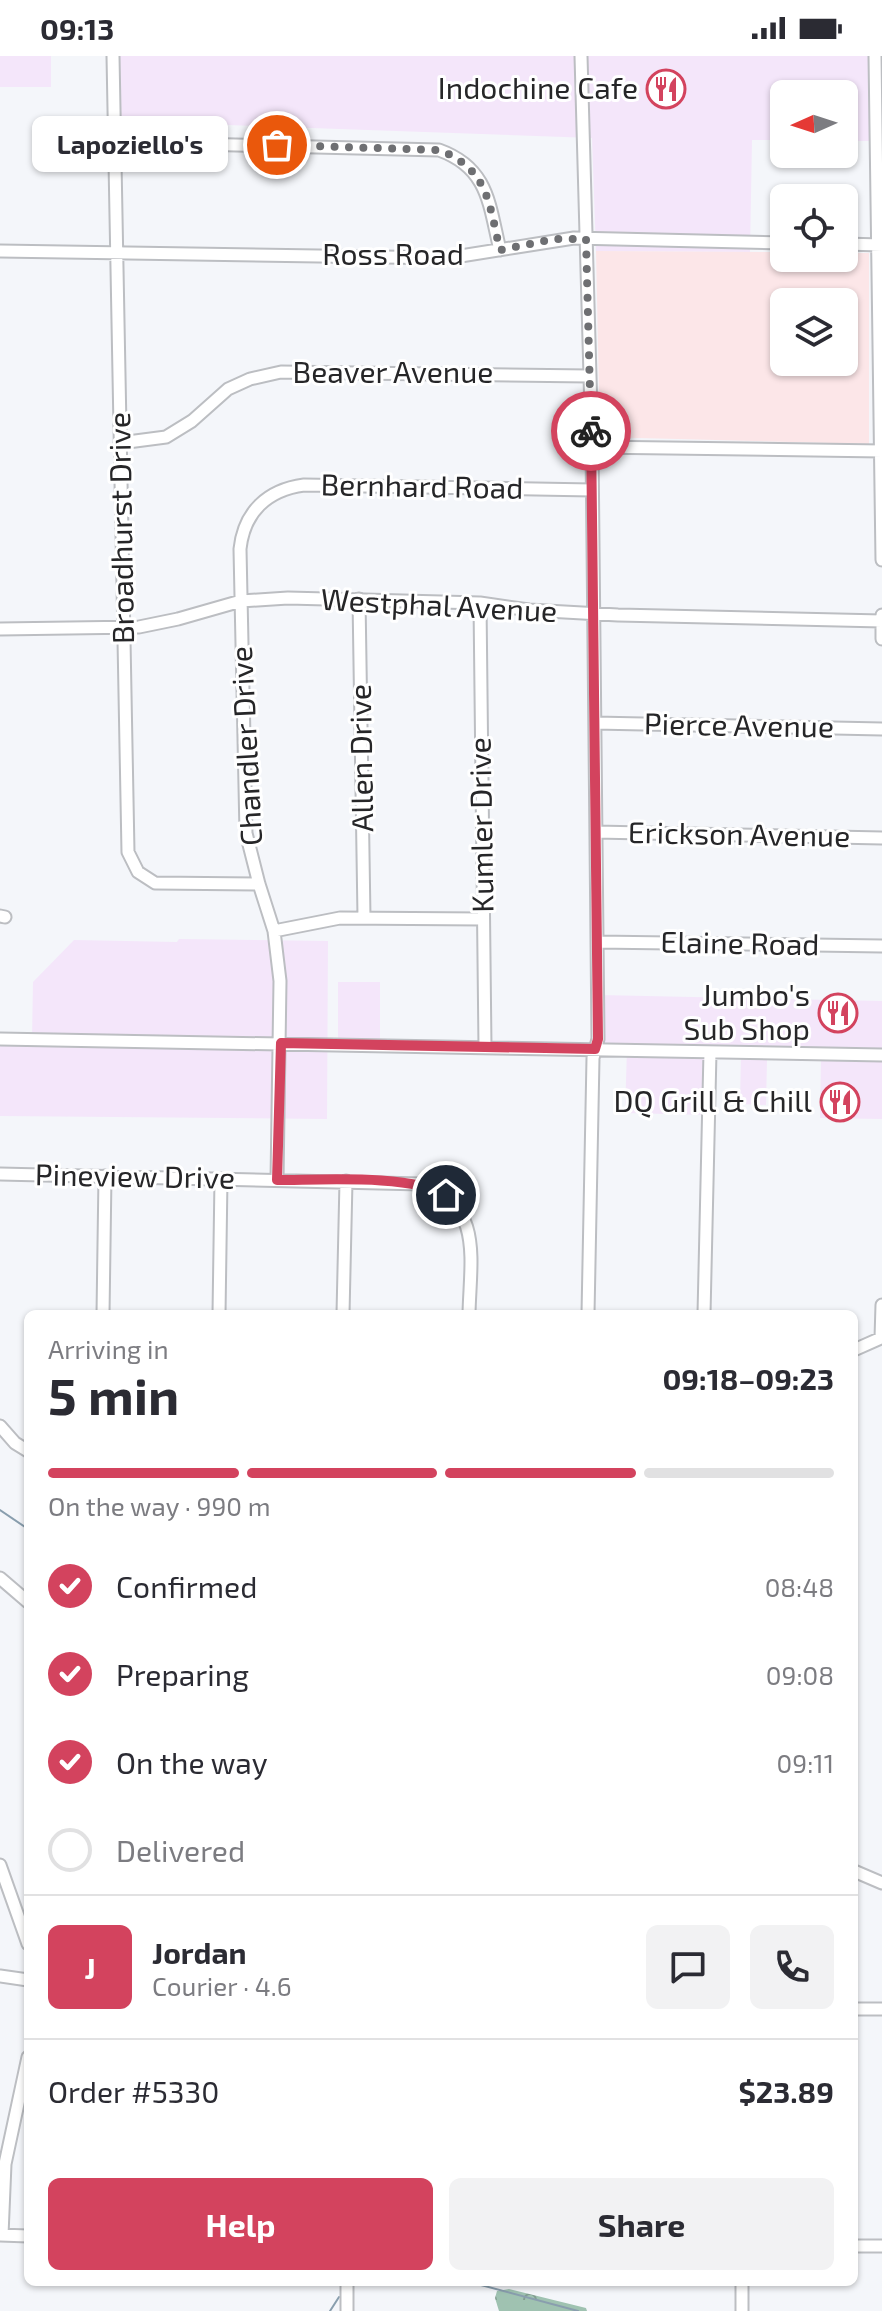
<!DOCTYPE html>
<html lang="en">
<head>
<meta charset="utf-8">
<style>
  :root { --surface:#fff; --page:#f2f2f3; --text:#2b2b33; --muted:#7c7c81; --line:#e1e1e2; --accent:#d3435e }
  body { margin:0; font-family:"Exo 2",sans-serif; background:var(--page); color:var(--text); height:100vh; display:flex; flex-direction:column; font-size:30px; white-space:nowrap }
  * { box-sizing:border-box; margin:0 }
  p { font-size:26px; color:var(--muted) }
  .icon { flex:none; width:44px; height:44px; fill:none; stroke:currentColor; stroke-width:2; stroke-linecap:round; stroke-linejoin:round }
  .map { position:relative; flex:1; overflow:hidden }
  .sheet { position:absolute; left:24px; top:1254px; width:834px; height:976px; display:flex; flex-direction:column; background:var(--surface); border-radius:12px; box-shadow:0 2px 6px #0004 }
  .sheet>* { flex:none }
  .needle { width:52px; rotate:267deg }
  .fabs { position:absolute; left:770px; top:24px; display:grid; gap:16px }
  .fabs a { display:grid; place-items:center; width:88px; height:88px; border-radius:12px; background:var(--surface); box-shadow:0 2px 6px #0004; font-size:40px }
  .pin { position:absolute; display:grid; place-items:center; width:68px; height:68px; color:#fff; margin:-34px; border:4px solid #fff; border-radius:50%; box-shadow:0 2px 8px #0007 }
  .courier { position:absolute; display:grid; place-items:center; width:80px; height:80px; margin:-40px; border:6px solid #d3435e; border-radius:50%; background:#fff; color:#222; box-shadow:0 2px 10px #0007 }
  .bubble { position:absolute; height:56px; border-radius:12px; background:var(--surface); box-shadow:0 2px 6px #0004; font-size:26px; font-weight:700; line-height:56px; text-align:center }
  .headline em { font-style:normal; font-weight:700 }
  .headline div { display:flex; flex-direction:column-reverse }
  .headline { display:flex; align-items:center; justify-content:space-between; height:136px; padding:0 24px }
  h1 { font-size:52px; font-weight:700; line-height:60px }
  .bar { display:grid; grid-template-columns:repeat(4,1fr); gap:12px 8px; align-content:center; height:96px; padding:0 24px }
  .bar i { height:10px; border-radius:6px; background:var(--line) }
  .bar .on { background:var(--accent) }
  .bar p { grid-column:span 4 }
  .line { display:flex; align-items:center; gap:20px; padding:0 24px; border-top:2px solid var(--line) }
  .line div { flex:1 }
  .round { display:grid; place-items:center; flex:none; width:84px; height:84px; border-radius:12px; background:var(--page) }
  ol { padding:0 24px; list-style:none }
  li { display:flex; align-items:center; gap:24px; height:88px }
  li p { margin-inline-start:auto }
  li .icon { padding:8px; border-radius:50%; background:var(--accent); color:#fff; stroke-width:4 }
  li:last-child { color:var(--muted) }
  li i { width:44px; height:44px; border:4px solid var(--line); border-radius:50% }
  .cta { display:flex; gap:16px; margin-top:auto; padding:16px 24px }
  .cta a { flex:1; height:92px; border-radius:12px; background:var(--accent); color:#fff; font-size:32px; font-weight:700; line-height:92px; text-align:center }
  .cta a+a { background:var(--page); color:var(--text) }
  .status { display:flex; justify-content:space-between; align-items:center; height:56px; padding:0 40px; background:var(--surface); direction:ltr }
  .status svg { height:22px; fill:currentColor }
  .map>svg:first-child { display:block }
</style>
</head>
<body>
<div class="status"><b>09:13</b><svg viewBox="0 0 49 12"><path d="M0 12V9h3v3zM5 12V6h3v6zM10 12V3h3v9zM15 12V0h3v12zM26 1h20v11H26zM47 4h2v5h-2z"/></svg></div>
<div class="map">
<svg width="882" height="2255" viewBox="0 0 882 2255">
  <defs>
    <pattern id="forest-crowns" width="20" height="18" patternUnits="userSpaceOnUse" patternTransform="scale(2)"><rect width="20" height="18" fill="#9fc2b1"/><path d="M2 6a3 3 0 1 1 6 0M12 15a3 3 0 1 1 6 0" fill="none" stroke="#819d90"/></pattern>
  </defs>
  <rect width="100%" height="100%" fill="#f4f6fa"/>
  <path fill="#f4e6fa" d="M 0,0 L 51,0 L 51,31 L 0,31 Z
    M 113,0 L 882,0 L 882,85 L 844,85 L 844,38 L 784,38 L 784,84 L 752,84 L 750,196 L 596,195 L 592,82 L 113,65 Z
    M 179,883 L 328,885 L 327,1063 L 0,1060 L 0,982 L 32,983 L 33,926 L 74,884 L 177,886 Z
    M 338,926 L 380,926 L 380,989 L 338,989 Z
    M 599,939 L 882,945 L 882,1063 L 820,1062 L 821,1004 L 767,1004 L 766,1049 L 740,1048 L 741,997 L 707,996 L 706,1059 L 625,1057 L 627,993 L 599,993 Z"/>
  <path fill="#fce6e8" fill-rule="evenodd" d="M 596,195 L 784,196 L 784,202 L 844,202 L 844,197 L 869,197 L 869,388 L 600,381 ZM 784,246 L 844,246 L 844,306 L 784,306 Z"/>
  <path fill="url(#forest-crowns)" d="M 509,2233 L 586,2252 L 587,2255 L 499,2255 L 495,2242 L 497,2235 Z"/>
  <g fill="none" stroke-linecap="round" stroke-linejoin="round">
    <path stroke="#899eae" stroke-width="2" d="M 0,1454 L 28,1473
      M 453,2226 L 481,2229 L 578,2255
      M 330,2255 L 339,2241"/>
    <g stroke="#bcbec2" stroke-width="15">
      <path id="minor" d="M 113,0 L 128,796 L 138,816 L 155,827 L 259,828
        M 581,0 L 592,391 L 598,983 L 593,1002 L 588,1258
        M 875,0 L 882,504
        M 115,86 L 439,94 C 489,112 489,149 500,194
        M 844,188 L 882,189
        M 0,195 L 448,202 L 574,182 L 784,187
        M 120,387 L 166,381 L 192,365 L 228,333 L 250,323 L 281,316 L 589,320
        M 592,391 L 882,395
        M 359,543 L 364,861
        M 480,547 L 485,991
        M 882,559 L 882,583
        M 0,573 L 139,571 L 178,563 L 241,545 L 288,542 L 480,547 L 529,554 L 618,559 L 882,565
        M 595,667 L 882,673
        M 596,776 L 882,782
        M 0,860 L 5,861
        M 274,875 L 340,862 L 483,863
        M 597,886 L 882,890
        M 0,983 L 882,999
        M 0,1118 L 421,1128 C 484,1148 470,1205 469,1258
        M 277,1124 L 280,925 L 274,875 L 259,828 L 246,777 L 240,493 C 244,456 267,434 304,429 L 592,434
        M 103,1258 L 105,1120
        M 219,1258 L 221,1123
        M 343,1258 L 346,1125
        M 704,1258 L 710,996
        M 854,1294 L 881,1282 L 882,1249
        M 0,1370 L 15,1387 L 28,1395
        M 0,1522 L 28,1546
        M 0,1809 L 28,1888
        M 854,1815 L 882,1827
        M 0,1920 L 28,1924
        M 854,1953 L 882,1953
        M 0,2179 L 28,2180
        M 2,2179 L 5,2108 L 28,2001
        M 854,2190 L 882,2190
        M 347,2255 L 347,2226
        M 742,2255 L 742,2226"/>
    </g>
    <use href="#minor" stroke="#fff" stroke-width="11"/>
  </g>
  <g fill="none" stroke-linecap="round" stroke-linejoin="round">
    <path stroke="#6e6f72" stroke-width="8" stroke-dasharray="0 14.4" d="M 277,89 L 439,94 C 489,113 489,149 500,194 L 554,183 L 586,183 L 591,375"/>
    <path stroke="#d3435e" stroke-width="10" d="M 446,1139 C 412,1118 321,1124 277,1124 L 281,987 L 595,993 L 598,983 L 591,375"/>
  </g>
  <defs>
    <g id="restaurant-ring" transform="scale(2)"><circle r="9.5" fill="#fff" stroke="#d3435e" stroke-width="1.5"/><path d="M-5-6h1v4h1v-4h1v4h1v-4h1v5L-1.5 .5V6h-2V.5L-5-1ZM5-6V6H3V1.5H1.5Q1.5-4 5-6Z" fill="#d3435e"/></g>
  </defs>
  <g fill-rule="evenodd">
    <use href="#restaurant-ring" x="666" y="33"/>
    <use href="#restaurant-ring" x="838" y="957"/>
    <use href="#restaurant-ring" x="840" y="1046"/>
  </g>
  <g text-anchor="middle" stroke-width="6" stroke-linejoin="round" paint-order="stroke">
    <g font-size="30" fill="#262628" stroke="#fff" text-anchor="end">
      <text x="638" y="43">Indochine Cafe</text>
      <text x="810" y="950">Jumbo's<tspan x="810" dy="34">Sub Shop</tspan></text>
      <text x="812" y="1056">DQ Grill &amp; Chill</text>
    </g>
    <g font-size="30" fill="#262628" stroke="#fff">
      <text x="393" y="209">Ross Road</text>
      <text x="393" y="327">Beaver Avenue</text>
      <text transform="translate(422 431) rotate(1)" y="10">Bernhard Road</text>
      <text transform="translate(122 472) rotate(-91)" y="10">Broadhurst Drive</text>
      <text transform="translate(439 550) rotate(3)" y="10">Westphal Avenue</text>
      <text transform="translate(739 670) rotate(1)" y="10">Pierce Avenue</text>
      <text transform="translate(247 690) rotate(-93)" y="10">Chandler Drive</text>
      <text transform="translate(362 702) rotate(-91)" y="10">Allen Drive</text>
      <text transform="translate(482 769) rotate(-91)" y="10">Kumler Drive</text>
      <text transform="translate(739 779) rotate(1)" y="10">Erickson Avenue</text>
      <text transform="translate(740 888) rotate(1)" y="10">Elaine Road</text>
      <text transform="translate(135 1121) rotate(1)" y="10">Pineview Drive</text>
    </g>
  </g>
</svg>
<div class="fabs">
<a><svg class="needle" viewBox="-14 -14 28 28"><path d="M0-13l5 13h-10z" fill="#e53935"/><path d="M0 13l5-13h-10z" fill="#7c7c81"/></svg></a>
<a><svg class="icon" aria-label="locate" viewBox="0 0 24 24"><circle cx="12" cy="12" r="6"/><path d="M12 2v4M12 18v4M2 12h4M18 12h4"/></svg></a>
<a><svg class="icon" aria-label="layers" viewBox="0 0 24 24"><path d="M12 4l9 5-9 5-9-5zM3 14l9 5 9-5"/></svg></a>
</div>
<div class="pin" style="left:277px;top:89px;background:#ea580c"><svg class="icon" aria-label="bag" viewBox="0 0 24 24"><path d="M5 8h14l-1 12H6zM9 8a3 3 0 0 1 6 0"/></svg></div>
<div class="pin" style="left:446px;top:1139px;background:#1f2937"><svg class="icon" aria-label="home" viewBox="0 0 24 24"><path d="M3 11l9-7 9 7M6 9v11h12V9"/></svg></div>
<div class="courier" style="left:591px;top:375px"><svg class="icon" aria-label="bike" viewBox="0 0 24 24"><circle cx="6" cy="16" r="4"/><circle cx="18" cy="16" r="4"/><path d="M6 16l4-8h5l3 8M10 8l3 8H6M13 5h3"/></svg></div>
<div class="bubble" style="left:32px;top:60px;width:196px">Lapoziello's</div>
<section class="sheet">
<div class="headline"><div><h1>5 min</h1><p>Arriving in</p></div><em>09:18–09:23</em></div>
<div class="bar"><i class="on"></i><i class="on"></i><i class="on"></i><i></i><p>On the way · 990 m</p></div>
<ol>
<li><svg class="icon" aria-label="check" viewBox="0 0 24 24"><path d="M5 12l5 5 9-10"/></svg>Confirmed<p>08:48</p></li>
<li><svg class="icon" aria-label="check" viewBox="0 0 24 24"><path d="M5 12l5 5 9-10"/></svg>Preparing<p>09:08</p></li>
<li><svg class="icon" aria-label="check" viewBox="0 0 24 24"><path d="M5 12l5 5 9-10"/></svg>On the way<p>09:11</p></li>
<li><i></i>Delivered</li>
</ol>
<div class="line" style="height:144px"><b class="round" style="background:var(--accent);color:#fff">J</b><div><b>Jordan</b><p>Courier · 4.6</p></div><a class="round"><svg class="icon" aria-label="chat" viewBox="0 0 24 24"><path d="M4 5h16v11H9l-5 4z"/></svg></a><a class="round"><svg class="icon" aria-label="phone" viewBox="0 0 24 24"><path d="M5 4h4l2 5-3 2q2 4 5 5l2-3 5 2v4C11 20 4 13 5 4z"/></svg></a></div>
<div class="line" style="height:104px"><div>Order #5330</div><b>$23.89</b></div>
<div class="cta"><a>Help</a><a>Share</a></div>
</section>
</div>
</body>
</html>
